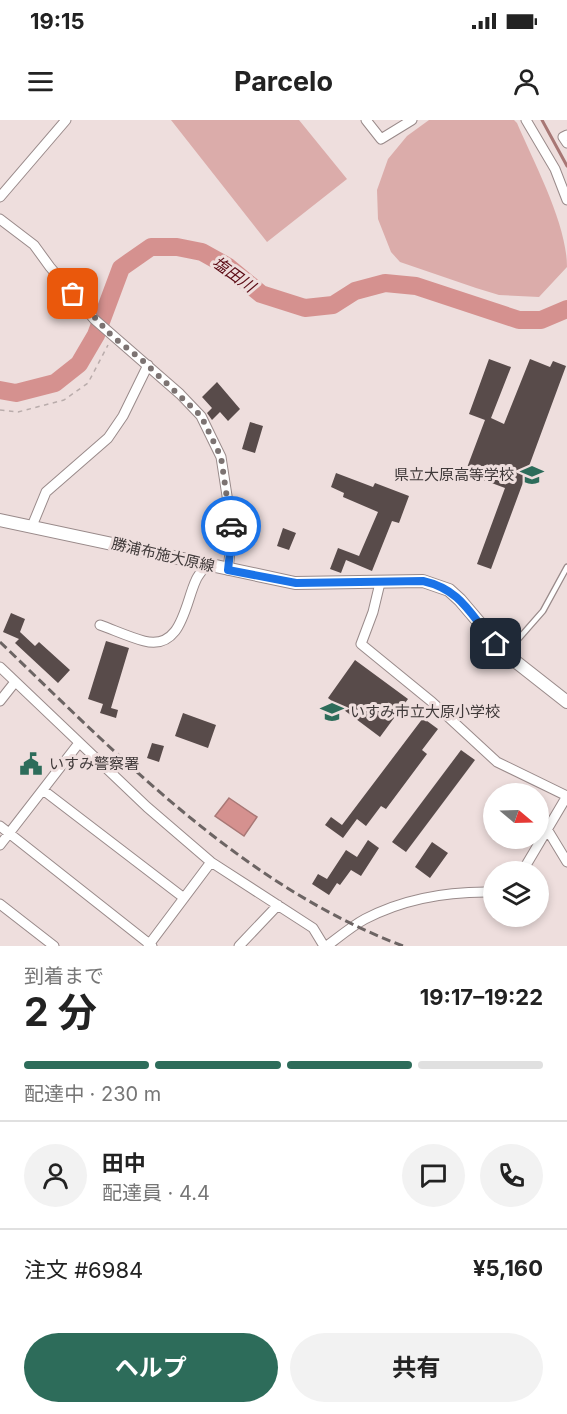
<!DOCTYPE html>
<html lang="ja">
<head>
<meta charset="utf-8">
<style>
  :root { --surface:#fff; --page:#f2f2f2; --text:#222; --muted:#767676; --line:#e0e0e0; --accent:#2d6c5a }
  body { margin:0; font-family:Inter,"Noto Sans JP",sans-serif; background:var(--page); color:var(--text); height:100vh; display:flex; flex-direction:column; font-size:22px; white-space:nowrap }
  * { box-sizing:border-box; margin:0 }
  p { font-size:20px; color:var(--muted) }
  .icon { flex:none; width:33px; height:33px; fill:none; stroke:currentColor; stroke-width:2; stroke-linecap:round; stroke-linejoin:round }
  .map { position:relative; height:826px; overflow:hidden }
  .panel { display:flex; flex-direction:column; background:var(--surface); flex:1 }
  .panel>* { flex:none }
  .needle { width:39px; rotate:109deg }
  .buttons { position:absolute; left:483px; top:663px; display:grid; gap:12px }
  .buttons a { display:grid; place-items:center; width:66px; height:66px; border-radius:50%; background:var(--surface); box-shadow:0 3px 9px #0003; font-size:30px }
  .pin { position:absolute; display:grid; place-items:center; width:51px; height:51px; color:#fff; margin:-26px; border-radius:12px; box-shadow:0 3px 9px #0006 }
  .courier { position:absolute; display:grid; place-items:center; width:60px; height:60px; margin:-30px; border:4px solid #1a73e8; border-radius:50%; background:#fff; color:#222; box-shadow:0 2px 8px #0007 }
  .head em { font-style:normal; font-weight:700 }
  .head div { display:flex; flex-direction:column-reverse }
  .head { display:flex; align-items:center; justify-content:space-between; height:102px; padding:0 24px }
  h1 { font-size:39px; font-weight:700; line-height:45px }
  .bar { display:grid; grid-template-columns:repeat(4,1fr); gap:9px 6px; align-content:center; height:72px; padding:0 24px }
  .bar i { height:8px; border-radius:4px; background:var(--line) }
  .bar .on { background:var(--accent) }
  .bar p { grid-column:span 4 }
  .line { display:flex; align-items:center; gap:15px; padding:0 24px; border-top:2px solid var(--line) }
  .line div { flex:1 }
  .round { display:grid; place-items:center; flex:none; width:63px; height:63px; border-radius:32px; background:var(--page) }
  .button { display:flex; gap:12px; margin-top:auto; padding:12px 24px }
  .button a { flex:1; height:69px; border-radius:36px; background:var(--accent); color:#fff; font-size:24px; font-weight:700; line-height:69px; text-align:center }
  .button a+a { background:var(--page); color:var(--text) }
  .status { display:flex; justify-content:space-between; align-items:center; height:42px; padding:0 30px; background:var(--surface); direction:ltr }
  .status svg { height:16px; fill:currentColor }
  header { display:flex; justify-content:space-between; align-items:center; height:78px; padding:0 24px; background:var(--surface); font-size:27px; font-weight:700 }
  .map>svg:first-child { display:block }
</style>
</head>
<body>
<div class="status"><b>19:15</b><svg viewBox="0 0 49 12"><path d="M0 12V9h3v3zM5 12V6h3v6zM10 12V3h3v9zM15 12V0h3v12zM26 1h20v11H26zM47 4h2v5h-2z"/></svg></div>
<header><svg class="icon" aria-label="menu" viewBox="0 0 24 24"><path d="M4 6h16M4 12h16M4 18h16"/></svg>Parcelo<svg class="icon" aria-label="person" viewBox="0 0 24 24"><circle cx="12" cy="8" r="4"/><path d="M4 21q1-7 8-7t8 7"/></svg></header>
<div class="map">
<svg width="567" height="826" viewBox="0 0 567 826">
  <rect width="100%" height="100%" fill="#eededd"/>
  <path fill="#dbacaa" d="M 171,0 L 299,0 L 347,59 L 267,122 Z
    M 429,0 L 514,0 L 517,3 C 535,45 567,104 567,147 L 539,177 L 499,175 L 476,168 L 400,142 L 391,132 L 378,99 L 377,70 L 388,39 L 407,16 Z"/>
  <path fill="#d5918f" stroke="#a87775" stroke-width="1.5" d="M 229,678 L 257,697 L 244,716 L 215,696 Z"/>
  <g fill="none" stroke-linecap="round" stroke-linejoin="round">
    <path stroke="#a87775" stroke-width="3" d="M 542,0 L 567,46"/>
    <path stroke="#d5918f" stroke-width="18" d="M 0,270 L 16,273 L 55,263 L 79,244 L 96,215 L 121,148 L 151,127 L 177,127 L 202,132 L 227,146 L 261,174 L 305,188 L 333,185 L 355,171 L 385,163 L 416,166 L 519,200 L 541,200 L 567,189"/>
  </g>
  <path fill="#584b4a" d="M 489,239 L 511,247 L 491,298 L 504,304 L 530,239 L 550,247 L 553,241 L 566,246 L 491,449 L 477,444 L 505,368 L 465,353 L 485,300 L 469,294 Z
    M 217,262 L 240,289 L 228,301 L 220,292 L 212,300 L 207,293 L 212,288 L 202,277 Z
    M 250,302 L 263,306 L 255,333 L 242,329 Z
    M 336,353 L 373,367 L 375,363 L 409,376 L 399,403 L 392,401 L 372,451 L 346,440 L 341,453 L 330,449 L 338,428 L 359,436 L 378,392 L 343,377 L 344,373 L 331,367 Z
    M 283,408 L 296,413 L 289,430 L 277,426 Z
    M 11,493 L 25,499 L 20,512 L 35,526 L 39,522 L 70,550 L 58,563 L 15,523 L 19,519 L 3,512 Z
    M 106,521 L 129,528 L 111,588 L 118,590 L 116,598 L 100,593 L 103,584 L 88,579 Z
    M 355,540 L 408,579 L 380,617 L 328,578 Z
    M 183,593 L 216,605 L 208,628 L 175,616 Z
    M 423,598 L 438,609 L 422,630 L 427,634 L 386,689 L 381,686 L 366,706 L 357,699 L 343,718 L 325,705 L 331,697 L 342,705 Z
    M 152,623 L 164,626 L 159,642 L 147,638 Z
    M 461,630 L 475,640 L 406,732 L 392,722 Z
    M 368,720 L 379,728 L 361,756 L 351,750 L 340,765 L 337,763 L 329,775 L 312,764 L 318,754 L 327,759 L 346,730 L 357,737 Z
    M 432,722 L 448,733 L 430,758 L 415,747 Z"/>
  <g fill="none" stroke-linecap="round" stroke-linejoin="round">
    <g stroke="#998a8a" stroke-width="7">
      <path id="lane" d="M 507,532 L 543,491 L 567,447"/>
    </g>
    <g stroke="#998a8a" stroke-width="11">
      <path id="street" d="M 366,0 L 381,19 L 412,0
        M 526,0 L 555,49 L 567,80
        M 567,15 L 563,17 L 567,23
        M 0,77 L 66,0
        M 0,99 L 34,125 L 50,147 L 94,199 L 180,274 L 201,296 L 221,337 L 230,395 L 231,423 L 228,450
        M 32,406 L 46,372 L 108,318 L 123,296 L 148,245
        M 380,463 L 373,492 L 361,524 L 432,582 L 497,642 L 567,676 L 522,752
        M 100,505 C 114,510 129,517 144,521 C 182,531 185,483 196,460 C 198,455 203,450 206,445
        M 0,547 L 147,687 L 211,742 L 313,808 L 324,826
        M 0,581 L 15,562
        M 43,670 L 184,778
        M 0,706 L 152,826
        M 547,709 L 567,742
        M 0,725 L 79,623
        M 0,784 L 54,826
        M 148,826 L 211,742
        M 239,826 L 278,785
        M 327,826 C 339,817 352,806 365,799 C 405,778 449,771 494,772"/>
    </g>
    <g stroke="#998a8a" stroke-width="14">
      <path id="secondary" d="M 0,400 L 295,463 L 423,461 L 449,470 L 460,480 L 506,534 L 567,582"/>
    </g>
    <path stroke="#b9acab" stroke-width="1.5" stroke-dasharray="4.5 4.5" stroke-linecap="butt" d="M 0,290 L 18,292 L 64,280 L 88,263 L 108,225"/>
    <use href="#lane" stroke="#fff" stroke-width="4.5"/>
    <use href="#street" stroke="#fff" stroke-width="9"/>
    <use href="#secondary" stroke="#fff" stroke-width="12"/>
    <path stroke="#6c6463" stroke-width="3" stroke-dasharray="9 4.5" stroke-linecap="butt" d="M 0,522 C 121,638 242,765 403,826"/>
  </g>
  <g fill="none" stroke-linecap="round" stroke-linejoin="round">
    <path stroke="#7c7372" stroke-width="6" stroke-dasharray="0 10.8" d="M 73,174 L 112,216 L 142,240 L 201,296 L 221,337 L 231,406"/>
    <path stroke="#1a73e8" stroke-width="8" d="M 231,406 L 231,423 L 228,450 L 296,463 L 423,461 C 463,470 471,497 496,524"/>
  </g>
  <defs>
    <g id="school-bare" transform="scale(1.8)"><path d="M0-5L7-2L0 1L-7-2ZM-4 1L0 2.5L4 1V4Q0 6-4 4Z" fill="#2d6c5a" stroke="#eededd" stroke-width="2.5" paint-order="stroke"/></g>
    <g id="civic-bare" transform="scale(1.8)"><path d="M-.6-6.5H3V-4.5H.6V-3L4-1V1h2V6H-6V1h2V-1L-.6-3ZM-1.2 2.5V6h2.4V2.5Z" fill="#2d6c5a" stroke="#eededd" stroke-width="2.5" paint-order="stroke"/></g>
  </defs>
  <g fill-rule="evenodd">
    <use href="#school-bare" x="532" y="355"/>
    <use href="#school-bare" x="332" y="592"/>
    <use href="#civic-bare" x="31" y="644"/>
  </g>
  <g text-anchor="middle" stroke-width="6" stroke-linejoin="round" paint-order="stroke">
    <g font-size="15" fill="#3f3939" stroke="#eededd" text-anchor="start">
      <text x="514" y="360" text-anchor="end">県立大原高等学校</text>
      <text x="350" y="597">いすみ市立大原小学校</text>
      <text x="49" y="649">いすみ警察署</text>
    </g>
    <g font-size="15" fill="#3f3939" stroke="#eededd">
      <text transform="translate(163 435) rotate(13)" y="5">勝浦布施大原線</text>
    </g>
    <g font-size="16" font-style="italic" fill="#5b0a14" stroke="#eededd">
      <text transform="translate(234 154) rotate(36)" y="6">塩田川</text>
    </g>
  </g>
</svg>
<div class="buttons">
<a><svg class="needle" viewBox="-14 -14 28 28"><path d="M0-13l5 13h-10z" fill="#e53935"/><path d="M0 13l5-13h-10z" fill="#767676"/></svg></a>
<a><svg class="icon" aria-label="layers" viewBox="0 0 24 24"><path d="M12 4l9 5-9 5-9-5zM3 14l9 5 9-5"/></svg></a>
</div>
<div class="pin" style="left:73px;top:174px;background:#ea580c"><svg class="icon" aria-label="bag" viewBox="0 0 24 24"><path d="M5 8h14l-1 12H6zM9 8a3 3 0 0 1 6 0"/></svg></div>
<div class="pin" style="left:496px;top:524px;background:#1f2937"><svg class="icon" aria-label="home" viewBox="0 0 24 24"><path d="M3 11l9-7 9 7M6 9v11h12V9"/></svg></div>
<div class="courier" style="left:231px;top:406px"><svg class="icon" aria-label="car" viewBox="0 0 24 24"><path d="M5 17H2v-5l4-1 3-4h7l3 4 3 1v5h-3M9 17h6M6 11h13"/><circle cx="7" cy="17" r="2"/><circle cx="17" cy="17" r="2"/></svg></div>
</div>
<section class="panel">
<div class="head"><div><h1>2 分</h1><p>到着まで</p></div><em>19:17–19:22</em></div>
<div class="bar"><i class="on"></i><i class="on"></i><i class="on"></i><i></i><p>配達中 · 230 m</p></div>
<div class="line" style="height:108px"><a class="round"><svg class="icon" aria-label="person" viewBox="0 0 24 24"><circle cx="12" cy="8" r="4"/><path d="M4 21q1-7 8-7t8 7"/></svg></a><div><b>田中</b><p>配達員 · 4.4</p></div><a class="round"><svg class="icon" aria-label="chat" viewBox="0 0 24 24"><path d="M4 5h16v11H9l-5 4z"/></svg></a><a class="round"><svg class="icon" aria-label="phone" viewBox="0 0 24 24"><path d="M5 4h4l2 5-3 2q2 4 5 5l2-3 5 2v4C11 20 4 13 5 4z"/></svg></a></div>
<div class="line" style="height:78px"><div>注文 #6984</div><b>¥5,160</b></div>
<div class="button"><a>ヘルプ</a><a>共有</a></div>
</section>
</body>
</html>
